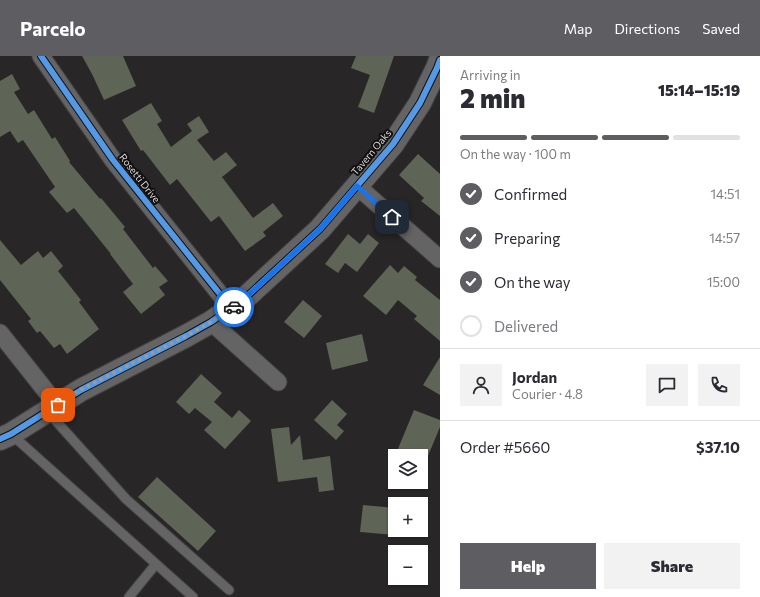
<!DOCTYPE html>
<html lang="en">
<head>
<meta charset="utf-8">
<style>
  :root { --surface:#fff; --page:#f2f2f3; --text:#2b2b33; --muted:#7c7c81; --line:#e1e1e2; --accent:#5e5d62 }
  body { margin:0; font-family:Commissioner,sans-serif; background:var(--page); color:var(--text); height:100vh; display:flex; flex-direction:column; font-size:15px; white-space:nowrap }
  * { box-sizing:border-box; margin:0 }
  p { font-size:13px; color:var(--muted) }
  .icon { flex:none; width:22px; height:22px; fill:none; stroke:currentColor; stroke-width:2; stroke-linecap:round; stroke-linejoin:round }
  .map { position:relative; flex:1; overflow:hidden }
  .side { display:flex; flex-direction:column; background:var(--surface); width:320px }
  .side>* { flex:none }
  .buttons { position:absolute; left:388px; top:393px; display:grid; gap:8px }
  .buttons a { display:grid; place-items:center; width:40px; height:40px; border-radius:0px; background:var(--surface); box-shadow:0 1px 3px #0004; font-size:20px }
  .pin { position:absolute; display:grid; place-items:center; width:34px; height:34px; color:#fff; margin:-17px; border-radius:8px; box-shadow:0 2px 6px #0006 }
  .courier { position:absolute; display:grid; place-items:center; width:40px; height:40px; margin:-20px; border:3px solid #1a73e8; border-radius:50%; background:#fff; color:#222; box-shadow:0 1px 5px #0007 }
  .headline em { font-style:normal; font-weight:800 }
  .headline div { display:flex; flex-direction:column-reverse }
  .headline { display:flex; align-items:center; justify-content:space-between; height:68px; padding:0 20px }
  h1 { font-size:26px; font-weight:800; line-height:30px }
  .bar { display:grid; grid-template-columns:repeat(4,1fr); gap:6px 4px; align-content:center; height:48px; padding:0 20px }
  .bar i { height:5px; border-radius:3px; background:var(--line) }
  .bar .selected { background:var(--accent) }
  .bar p { grid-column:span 4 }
  .line { display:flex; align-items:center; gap:10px; padding:0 20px; border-top:1px solid var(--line) }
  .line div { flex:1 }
  .round { display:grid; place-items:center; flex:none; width:42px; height:42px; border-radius:0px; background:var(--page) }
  ol { padding:0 20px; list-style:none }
  li { display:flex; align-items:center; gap:12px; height:44px }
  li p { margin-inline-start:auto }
  li .icon { padding:4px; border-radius:50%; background:var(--accent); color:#fff; stroke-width:4 }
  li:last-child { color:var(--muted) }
  li i { width:22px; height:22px; border:2px solid var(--line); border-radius:50% }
  .primary-button { display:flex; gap:8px; margin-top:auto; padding:8px 20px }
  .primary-button a { flex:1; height:46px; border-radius:0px; background:var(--accent); color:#fff; font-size:16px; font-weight:800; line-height:46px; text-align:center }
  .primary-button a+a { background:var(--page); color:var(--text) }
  header { display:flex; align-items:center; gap:24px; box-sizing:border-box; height:56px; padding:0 20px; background:var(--accent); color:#fff }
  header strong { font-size:19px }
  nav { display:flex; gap:22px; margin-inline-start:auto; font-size:14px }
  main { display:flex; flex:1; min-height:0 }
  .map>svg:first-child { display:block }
</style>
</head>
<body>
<header>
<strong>Parcelo</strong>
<nav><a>Map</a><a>Directions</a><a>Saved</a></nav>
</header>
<main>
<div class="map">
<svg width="440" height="541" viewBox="0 0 440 541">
  <rect width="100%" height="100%" fill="#282627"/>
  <path fill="#5e6456" d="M 82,0 L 123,0 L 136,30 L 104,44 L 92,18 Z
    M 356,0 L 394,0 L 374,57 L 358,51 L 370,19 L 351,12 Z
    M 12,18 L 20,33 L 14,36 L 28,58 L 34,54 L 52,83 L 55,81 L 70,105 L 69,106 L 100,143 L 101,142 L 125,171 L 123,173 L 153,212 L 155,210 L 168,225 L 159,231 L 165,239 L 141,258 L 123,236 L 133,228 L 110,198 L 111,198 L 74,152 L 67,157 L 49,136 L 55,131 L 23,84 L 18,87 L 10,75 L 0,81 L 0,25 Z
    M 151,47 L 162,65 L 157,68 L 171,91 L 192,75 L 187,68 L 199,60 L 209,76 L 197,84 L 214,105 L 226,96 L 237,109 L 222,121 L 253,162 L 273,147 L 283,160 L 263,176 L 266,180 L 245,195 L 219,160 L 211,166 L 177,123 L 170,129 L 143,94 L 141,95 L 122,64 Z
    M 418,98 L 440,118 L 440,160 L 421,145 L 424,142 L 399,119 Z
    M 348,178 L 360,188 L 368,178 L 379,187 L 357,216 L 345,207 L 338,217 L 325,208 Z
    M 0,184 L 21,209 L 38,195 L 43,202 L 51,195 L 63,210 L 58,215 L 81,244 L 79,246 L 99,273 L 67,298 L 60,288 L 54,292 L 40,275 L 37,277 L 28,265 L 31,263 L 0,224 Z
    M 390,209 L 398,217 L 404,210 L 417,221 L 415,224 L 440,244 L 440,285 L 414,263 L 417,260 L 398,244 L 386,259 L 363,240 Z
    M 303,244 L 322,260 L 304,282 L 284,266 Z
    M 362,278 L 368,305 L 332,314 L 326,287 Z
    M 440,301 L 440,339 L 423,329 Z
    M 201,318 L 222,337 L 214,346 L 232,362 L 239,354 L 251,365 L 225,393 L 204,374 L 212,366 L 195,352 L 189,358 L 176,346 Z
    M 332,344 L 347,358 L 337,369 L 344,375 L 336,384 L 314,364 Z
    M 414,354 L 440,364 L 440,371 L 428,400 L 395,400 Z
    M 289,371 L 291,389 L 300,379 L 303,404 L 330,400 L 334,434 L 319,436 L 317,421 L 278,426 L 271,373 Z
    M 157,421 L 216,475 L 198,495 L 138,441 Z
    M 363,449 L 395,452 L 395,479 L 360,476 Z"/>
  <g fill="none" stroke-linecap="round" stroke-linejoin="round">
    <g stroke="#454444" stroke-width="11">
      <path id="service" d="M 47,355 L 126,443 L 229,534
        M 11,378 L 193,541
        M 129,541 L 156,508"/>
    </g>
    <g stroke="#454444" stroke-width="19">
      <path id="minor" d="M 41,0 L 113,104 L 231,252
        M 357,130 L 440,203
        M 211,266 L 278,326
        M 0,277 L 57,349"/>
    </g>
    <g stroke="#454444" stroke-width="24">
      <path id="tertiary" d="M 0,383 L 11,378 L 81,334 L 186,280 L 211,266 L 244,243 L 320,173 L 393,88 L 420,47 L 437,12 L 440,4"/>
    </g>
    <use href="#service" stroke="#656464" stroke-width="9"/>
    <use href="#minor" stroke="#656464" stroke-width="17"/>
    <use href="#tertiary" stroke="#656464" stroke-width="22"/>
    <g stroke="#110f10" stroke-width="8">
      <path id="cycleway" d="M 41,0 L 113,104 L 231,252
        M 0,383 L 11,378 L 81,334 L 186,280 L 211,266 L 244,243 L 320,173 L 393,88 L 420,47 L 437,12 L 440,4"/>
    </g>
    <use href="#cycleway" stroke="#5399e6" stroke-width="6"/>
  </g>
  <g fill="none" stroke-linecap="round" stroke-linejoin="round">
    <path stroke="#9c9a9b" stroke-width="4" stroke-dasharray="0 7.2" d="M 58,349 L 80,334 L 186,280 L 211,266 L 234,251"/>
    <path stroke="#1a73e8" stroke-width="5" d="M 234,251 L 244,243 L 320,173 L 357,130 L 392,161"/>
  </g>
  <g text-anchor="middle" stroke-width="4" stroke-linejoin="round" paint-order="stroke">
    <g font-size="10" fill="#dbd8d9" stroke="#110f10">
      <text transform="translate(371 96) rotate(-50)" y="4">Tavern Oaks</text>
      <text transform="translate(140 122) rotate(52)" y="4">Rosetti Drive</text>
    </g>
  </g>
</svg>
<div class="buttons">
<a><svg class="icon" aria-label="layers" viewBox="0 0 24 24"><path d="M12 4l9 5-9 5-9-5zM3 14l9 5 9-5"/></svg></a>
<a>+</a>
<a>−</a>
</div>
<div class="pin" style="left:58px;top:349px;background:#ea580c"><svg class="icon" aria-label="bag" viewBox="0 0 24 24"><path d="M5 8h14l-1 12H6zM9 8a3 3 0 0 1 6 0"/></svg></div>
<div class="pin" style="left:392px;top:161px;background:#1f2937"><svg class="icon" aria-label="home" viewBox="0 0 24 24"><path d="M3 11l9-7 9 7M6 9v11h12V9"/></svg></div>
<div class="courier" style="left:234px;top:251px"><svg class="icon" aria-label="car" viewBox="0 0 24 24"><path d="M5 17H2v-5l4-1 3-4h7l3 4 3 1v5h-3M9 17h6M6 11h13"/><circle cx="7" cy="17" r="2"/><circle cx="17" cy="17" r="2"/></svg></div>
</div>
<section class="side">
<div class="headline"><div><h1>2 min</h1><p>Arriving in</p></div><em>15:14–15:19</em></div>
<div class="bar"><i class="selected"></i><i class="selected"></i><i class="selected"></i><i></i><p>On the way · 100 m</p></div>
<ol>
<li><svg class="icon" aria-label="check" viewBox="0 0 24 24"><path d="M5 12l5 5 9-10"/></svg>Confirmed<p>14:51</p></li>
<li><svg class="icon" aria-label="check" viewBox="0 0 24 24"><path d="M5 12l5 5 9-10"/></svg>Preparing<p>14:57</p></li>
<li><svg class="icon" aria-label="check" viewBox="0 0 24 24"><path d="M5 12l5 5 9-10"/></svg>On the way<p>15:00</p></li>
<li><i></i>Delivered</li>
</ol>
<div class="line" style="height:72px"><a class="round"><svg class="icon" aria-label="person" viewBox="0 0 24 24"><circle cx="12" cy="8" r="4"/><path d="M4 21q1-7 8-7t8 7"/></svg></a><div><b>Jordan</b><p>Courier · 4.8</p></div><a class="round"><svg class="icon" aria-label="chat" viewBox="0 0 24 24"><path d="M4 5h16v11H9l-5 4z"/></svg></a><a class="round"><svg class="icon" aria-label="phone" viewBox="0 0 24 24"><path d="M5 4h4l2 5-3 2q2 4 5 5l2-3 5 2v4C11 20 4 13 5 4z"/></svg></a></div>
<div class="line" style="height:52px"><div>Order #5660</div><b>$37.10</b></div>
<div class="primary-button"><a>Help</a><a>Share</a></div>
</section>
</main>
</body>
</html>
